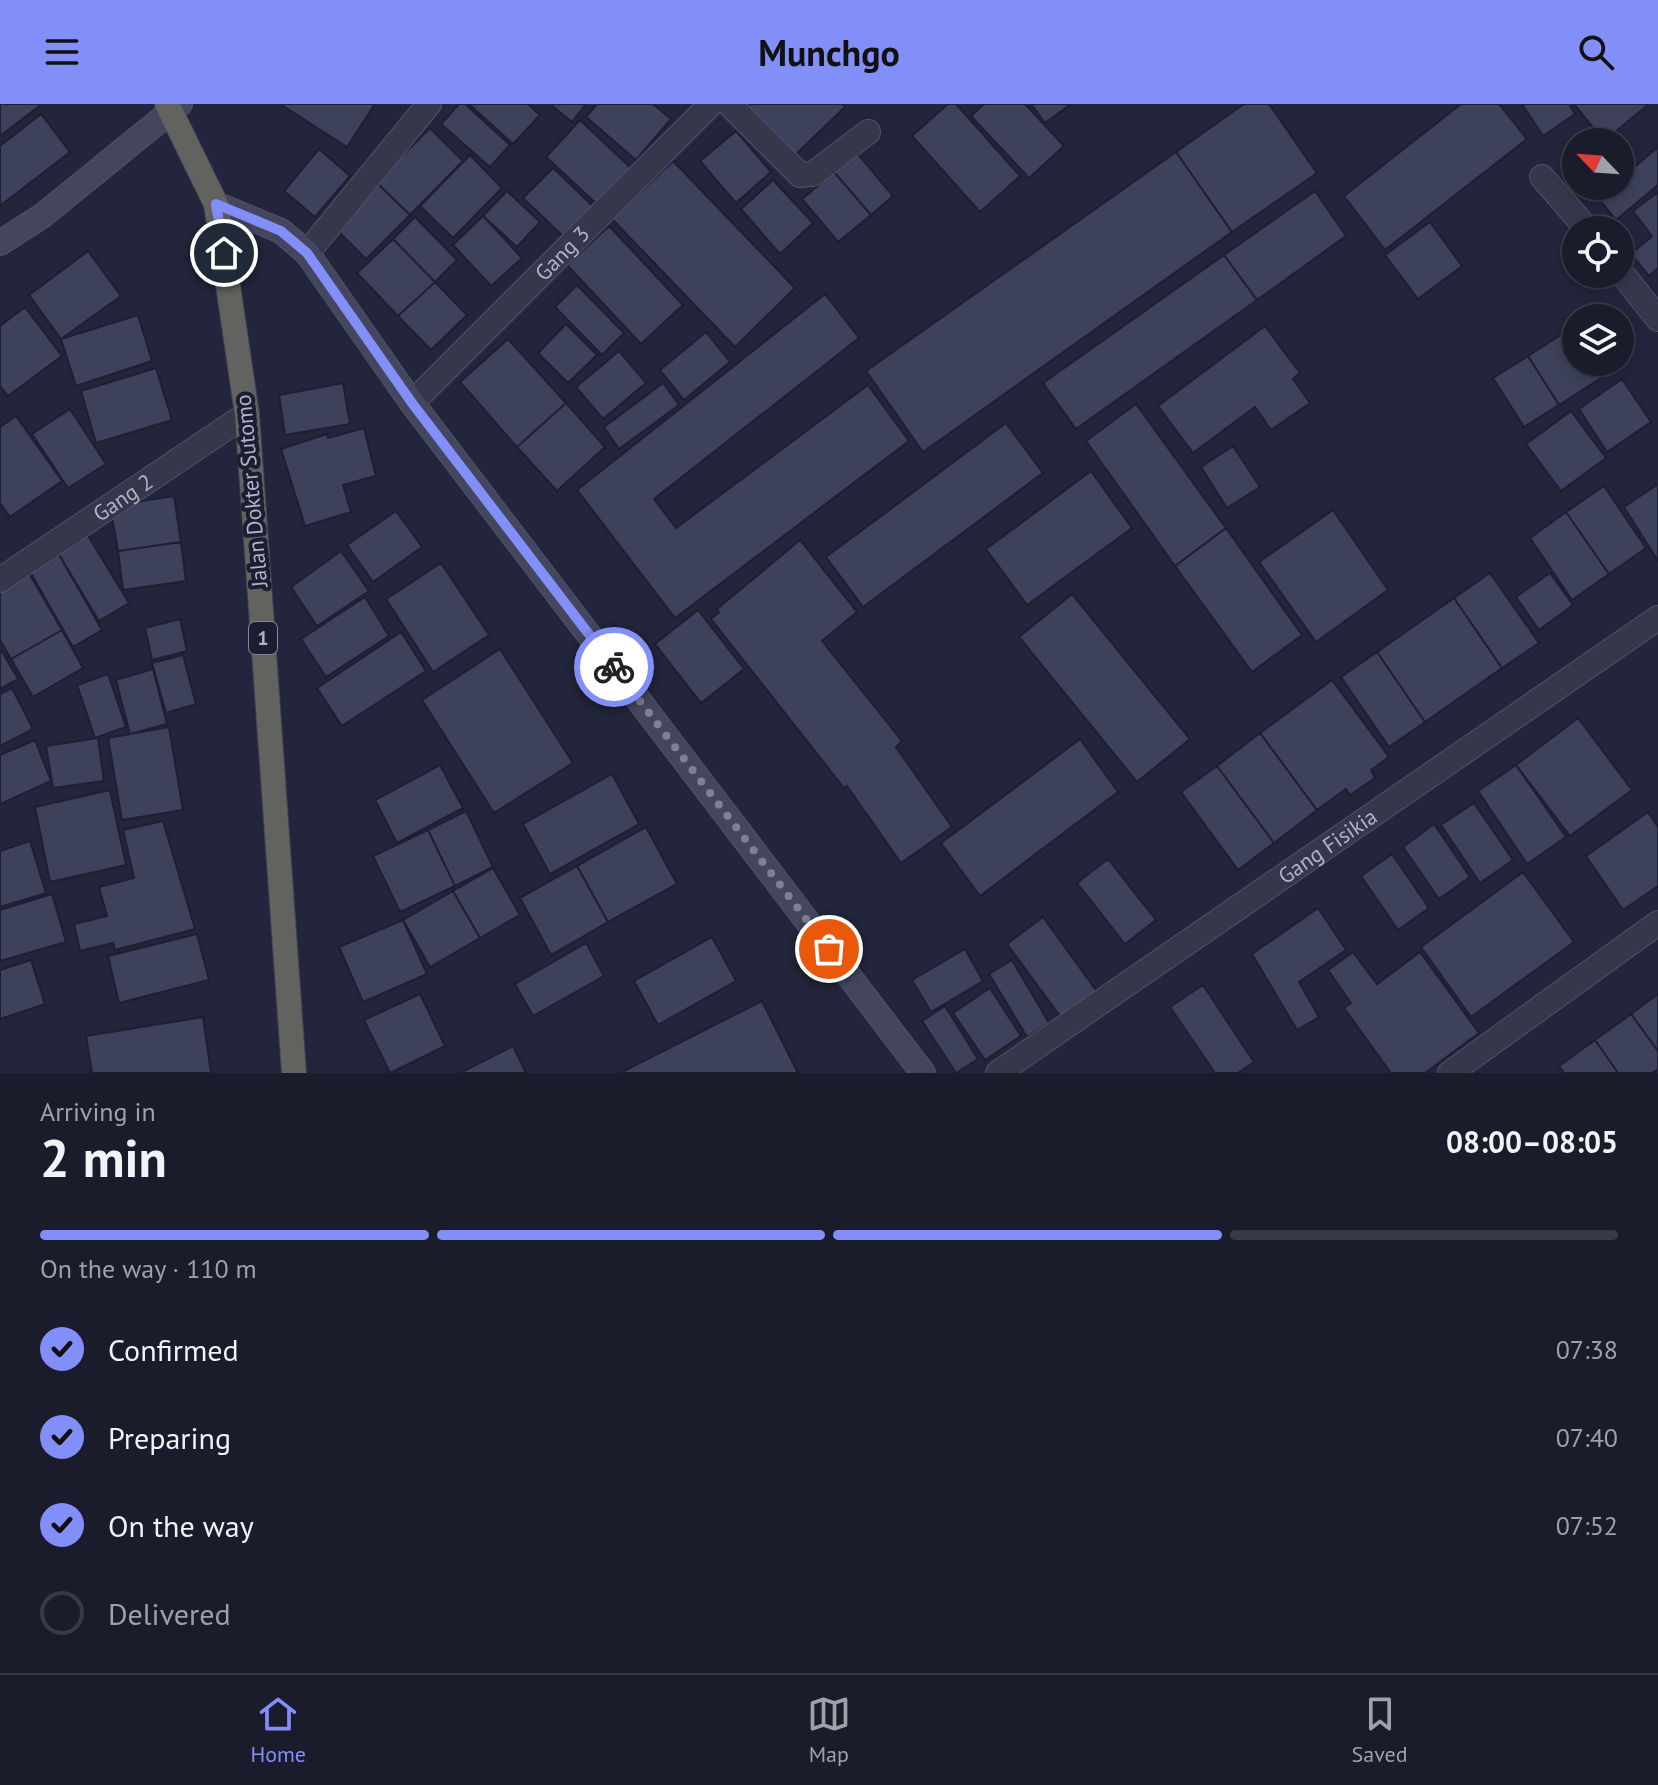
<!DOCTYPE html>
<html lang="en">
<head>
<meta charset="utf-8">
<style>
  :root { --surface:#1a1c2c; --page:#272938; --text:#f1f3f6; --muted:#9fa1a9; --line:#383a48; --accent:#838ff9 }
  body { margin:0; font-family:"PT Sans",sans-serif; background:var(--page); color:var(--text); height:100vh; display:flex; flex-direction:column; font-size:30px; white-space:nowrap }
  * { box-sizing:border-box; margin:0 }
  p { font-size:26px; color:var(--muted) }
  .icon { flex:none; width:44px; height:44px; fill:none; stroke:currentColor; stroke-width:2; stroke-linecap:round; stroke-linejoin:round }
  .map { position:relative; height:969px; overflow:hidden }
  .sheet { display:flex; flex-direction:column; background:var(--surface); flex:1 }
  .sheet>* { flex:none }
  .needle { width:52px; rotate:295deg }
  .controls { position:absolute; left:1562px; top:24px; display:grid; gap:16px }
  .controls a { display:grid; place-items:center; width:72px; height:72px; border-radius:50%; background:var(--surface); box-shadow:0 4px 12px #0003,0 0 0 2px var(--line); font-size:40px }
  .pin { position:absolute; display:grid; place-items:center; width:68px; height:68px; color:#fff; margin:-34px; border:4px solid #fff; border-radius:50%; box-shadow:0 2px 8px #0007 }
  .courier { position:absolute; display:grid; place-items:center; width:80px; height:80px; margin:-40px; border:6px solid #838ff9; border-radius:50%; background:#fff; color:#222; box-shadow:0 2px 10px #0007 }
  .summary em { font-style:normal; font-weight:700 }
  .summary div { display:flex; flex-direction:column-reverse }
  .summary { display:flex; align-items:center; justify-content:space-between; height:136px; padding:0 40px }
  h1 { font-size:52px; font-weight:700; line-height:60px }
  .bar { display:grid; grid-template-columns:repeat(4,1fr); gap:12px 8px; align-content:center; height:96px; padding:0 40px }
  .bar i { height:10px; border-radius:6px; background:var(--line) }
  .bar .active { background:var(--accent) }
  .bar p { grid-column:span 4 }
  ol { padding:0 40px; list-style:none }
  li { display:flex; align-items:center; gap:24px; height:88px }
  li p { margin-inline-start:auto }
  li .icon { padding:8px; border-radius:50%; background:var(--accent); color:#111; stroke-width:4 }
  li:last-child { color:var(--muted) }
  li i { width:44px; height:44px; border:4px solid var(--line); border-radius:50% }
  header { display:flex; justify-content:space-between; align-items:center; height:104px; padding:0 40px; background:var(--accent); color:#111; font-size:36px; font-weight:700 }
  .tab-bar { display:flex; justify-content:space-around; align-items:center; height:112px; border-top:2px solid var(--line); background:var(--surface); font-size:22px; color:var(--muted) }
  .tab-bar a { display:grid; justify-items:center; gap:4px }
  .tab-bar .active { color:var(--accent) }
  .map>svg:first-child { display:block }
</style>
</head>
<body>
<header><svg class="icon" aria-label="menu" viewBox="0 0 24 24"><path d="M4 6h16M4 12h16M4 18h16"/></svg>Munchgo<svg class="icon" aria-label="search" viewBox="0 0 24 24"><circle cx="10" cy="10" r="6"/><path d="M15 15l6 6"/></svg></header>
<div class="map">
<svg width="1658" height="969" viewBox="0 0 1658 969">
  <rect width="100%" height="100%" fill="#22253b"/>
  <path fill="#3d415b" stroke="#1d1f32" stroke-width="2" d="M 0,0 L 42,0 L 0,32 Z
    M 280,0 L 375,0 L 347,43 Z
    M 459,0 L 465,0 L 510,41 L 490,63 L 441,20 Z
    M 469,0 L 528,0 L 540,11 L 513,40 Z
    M 550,0 L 586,0 L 572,18 Z
    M 597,0 L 653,0 L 671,15 L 636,56 L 586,13 Z
    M 750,0 L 843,0 L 845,3 L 790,56 L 743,6 Z
    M 948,0 L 956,0 L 1020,72 L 980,108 L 912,32 Z
    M 984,0 L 1025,0 L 1064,42 L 1029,74 L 971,12 Z
    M 1031,0 L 1071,0 L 1045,19 Z
    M 1244,0 L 1269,0 L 1317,69 L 1232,128 L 1176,48 Z
    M 1461,0 L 1499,0 L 1527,35 L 1385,146 L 1344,92 Z
    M 1522,0 L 1569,0 L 1575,10 L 1543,32 Z
    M 1574,0 L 1649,0 L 1604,37 Z
    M 41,10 L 70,48 L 0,102 L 0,42 Z
    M 580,16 L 635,68 L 601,104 L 546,53 Z
    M 430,24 L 463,57 L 410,111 L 376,78 Z
    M 736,27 L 771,68 L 736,99 L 700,57 Z
    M 1658,43 L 1658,81 L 1616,116 L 1598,94 L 1611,82 L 1620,82 L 1620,75 Z
    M 319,45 L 350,72 L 315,113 L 284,87 Z
    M 1176,48 L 1232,128 L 923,348 L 866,267 Z
    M 857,49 L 893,92 L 871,111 L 834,68 Z
    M 470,51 L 502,84 L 453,134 L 420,102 Z
    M 673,57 L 795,184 L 735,243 L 612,115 Z
    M 553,64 L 597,106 L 567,136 L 523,94 Z
    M 834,68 L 871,111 L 838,138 L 802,95 Z
    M 773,76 L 813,119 L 780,150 L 741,105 Z
    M 376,78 L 410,111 L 366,155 L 333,122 Z
    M 507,87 L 540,118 L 517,143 L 483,112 Z
    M 1315,87 L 1346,132 L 1257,196 L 1224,151 Z
    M 1658,88 L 1658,164 L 1649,172 L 1631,150 L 1652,132 L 1633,107 Z
    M 483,112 L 522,154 L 491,182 L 453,141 Z
    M 415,113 L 457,156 L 435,178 L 393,135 Z
    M 1430,118 L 1462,162 L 1418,195 L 1385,151 Z
    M 609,122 L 683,201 L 641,240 L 567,161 Z
    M 393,135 L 435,178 L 398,212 L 357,169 Z
    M 88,147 L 121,192 L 61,235 L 29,191 Z
    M 1224,151 L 1257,196 L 1076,325 L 1043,279 Z
    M 435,178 L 467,211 L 431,246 L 398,212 Z
    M 577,181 L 624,229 L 602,251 L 555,203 Z
    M 825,190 L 859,234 L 654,395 L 676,424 L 868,281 L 909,337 L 675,514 L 577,386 Z
    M 25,203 L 62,252 L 8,292 L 0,282 L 0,222 Z
    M 138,211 L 152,257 L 76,282 L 61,235 Z
    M 566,220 L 597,251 L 568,279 L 538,249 Z
    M 1265,222 L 1300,269 L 1293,275 L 1310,299 L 1271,326 L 1255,303 L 1193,349 L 1158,302 Z
    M 1570,225 L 1576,234 L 1576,258 L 1591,258 L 1601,274 L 1559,301 L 1528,252 Z
    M 706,228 L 730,258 L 684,296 L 660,266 Z
    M 508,235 L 566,299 L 517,343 L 460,278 Z
    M 619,247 L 646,279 L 603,315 L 576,283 Z
    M 1528,252 L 1559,301 L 1524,323 L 1493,274 Z
    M 156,264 L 172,316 L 96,339 L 81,287 Z
    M 1622,275 L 1651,318 L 1607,348 L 1579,305 Z
    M 343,279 L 350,320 L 285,331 L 279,291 Z
    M 663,279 L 679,301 L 619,345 L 604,323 Z
    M 566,299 L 605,343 L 557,387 L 517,343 Z
    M 1136,300 L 1226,424 L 1175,462 L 1086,337 Z
    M 70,305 L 106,360 L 68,384 L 32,330 Z
    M 1571,307 L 1606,354 L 1561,387 L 1526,340 Z
    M 16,312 L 62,377 L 10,413 L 0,399 L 0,323 Z
    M 1006,319 L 1043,369 L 863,503 L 826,453 Z
    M 364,324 L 376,372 L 343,381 L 351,408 L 305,422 L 281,345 L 327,330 L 328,334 Z
    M 1233,342 L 1260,383 L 1227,404 L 1201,363 Z
    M 1091,367 L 1132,424 L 1027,501 L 986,445 Z
    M 1658,380 L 1658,457 L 1624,403 Z
    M 1604,382 L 1646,444 L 1609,470 L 1566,408 Z
    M 174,392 L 181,438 L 118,447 L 110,402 Z
    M 1333,406 L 1388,486 L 1316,538 L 1259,458 Z
    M 396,407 L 422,443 L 373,478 L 347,441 Z
    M 1566,408 L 1609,470 L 1572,496 L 1530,434 Z
    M 1226,424 L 1302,531 L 1252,568 L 1175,462 Z
    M 87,430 L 129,499 L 99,517 L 58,449 Z
    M 800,436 L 857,508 L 822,537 L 902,637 L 896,643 L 952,723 L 901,759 L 847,682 L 844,684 L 711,515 L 719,508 L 717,505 Z
    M 181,438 L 186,477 L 123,486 L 118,447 Z
    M 341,447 L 369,487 L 317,522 L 291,483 Z
    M 58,449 L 102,526 L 73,543 L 29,466 Z
    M 441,459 L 489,531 L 433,568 L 386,495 Z
    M 26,464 L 62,526 L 11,555 L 0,536 L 0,479 Z
    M 1490,469 L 1539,539 L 1502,564 L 1454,494 Z
    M 1550,469 L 1573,501 L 1539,526 L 1516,493 Z
    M 1072,490 L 1190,635 L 1137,678 L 1019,533 Z
    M 365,493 L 389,532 L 326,573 L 301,535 Z
    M 1454,494 L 1502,564 L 1425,618 L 1377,548 Z
    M 698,506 L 744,565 L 701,599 L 655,540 Z
    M 180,515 L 187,547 L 152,556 L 145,524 Z
    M 62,526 L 83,564 L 33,593 L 11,555 Z
    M 401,528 L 426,567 L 342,622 L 317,584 Z
    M 0,544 L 18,575 L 0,585 Z
    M 500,545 L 573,659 L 494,709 L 422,596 Z
    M 1377,548 L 1425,618 L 1389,643 L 1341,573 Z
    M 183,551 L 196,600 L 166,609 L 152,559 Z
    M 153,565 L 167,620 L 130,630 L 116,576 Z
    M 108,570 L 126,623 L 95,634 L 77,581 Z
    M 1332,576 L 1389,653 L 1371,666 L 1375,674 L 1350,691 L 1346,685 L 1317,706 L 1260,629 Z
    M 12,584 L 33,625 L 0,642 L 0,590 Z
    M 1578,614 L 1632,686 L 1570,732 L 1516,661 Z
    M 169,623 L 183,706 L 122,716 L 108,634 Z
    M 1260,629 L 1317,706 L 1274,739 L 1217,662 Z
    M 98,634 L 104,677 L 53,684 L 46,642 Z
    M 1080,635 L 1118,688 L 980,792 L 941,739 Z
    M 35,636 L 51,677 L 0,700 L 0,651 Z
    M 440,661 L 463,704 L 397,739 L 375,696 Z
    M 1516,661 L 1566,733 L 1527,760 L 1478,687 Z
    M 1217,662 L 1274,739 L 1238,766 L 1181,688 Z
    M 612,670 L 639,720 L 550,770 L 523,720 Z
    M 110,686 L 126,761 L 50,778 L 35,703 Z
    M 1474,699 L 1513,756 L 1480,779 L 1441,721 Z
    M 466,707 L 493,763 L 455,782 L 428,726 Z
    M 1648,708 L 1658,723 L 1658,782 L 1623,806 L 1586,752 Z
    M 163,717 L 195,825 L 115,846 L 113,839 L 80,847 L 74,820 L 107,812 L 99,783 L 134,774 L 123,726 Z
    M 1434,720 L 1470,773 L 1439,795 L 1403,743 Z
    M 646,723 L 677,780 L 608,818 L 577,762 Z
    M 428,726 L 455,782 L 400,808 L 373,752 Z
    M 30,737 L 46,789 L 0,803 L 0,747 Z
    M 1392,750 L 1429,804 L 1398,826 L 1361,772 Z
    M 1108,755 L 1156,816 L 1125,840 L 1077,779 Z
    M 577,762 L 608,818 L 551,851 L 520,794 Z
    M 493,764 L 520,811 L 480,834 L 453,787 Z
    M 1523,768 L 1574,838 L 1471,913 L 1421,843 Z
    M 453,787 L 480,834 L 430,863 L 403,816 Z
    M 52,790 L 66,838 L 0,857 L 0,806 Z
    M 1318,804 L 1346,846 L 1299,878 L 1319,913 L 1297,926 L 1252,850 Z
    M 1043,813 L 1098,889 L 1062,915 L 1007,840 Z
    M 403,816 L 427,870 L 363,898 L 339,843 Z
    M 197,830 L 209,876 L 119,899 L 108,852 Z
    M 712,833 L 736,877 L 658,921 L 634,877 Z
    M 586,839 L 604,872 L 533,912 L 515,880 Z
    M 965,845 L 983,877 L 931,908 L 912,876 Z
    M 1353,848 L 1377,880 L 1420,848 L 1479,929 L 1425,969 L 1391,969 L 1344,904 L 1351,899 L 1328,866 Z
    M 31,856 L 45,900 L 0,915 L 0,866 Z
    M 1012,856 L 1049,919 L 1027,933 L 989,870 Z
    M 1203,881 L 1254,958 L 1238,969 L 1215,969 L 1170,903 Z
    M 990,884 L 1021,932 L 985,956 L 953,909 Z
    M 420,890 L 445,942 L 390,969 L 364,916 Z
    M 1658,890 L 1658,947 L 1631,910 Z
    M 762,897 L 798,969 L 620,969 Z
    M 945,902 L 978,955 L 956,969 L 922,917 Z
    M 1631,910 L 1658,947 L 1658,965 L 1652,969 L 1618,969 L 1595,936 Z
    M 203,913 L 211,969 L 92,969 L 86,932 Z
    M 1595,936 L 1618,969 L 1564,969 L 1559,962 Z
    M 513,942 L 526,969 L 460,969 Z"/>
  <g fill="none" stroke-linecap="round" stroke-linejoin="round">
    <g stroke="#505366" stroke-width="26">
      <g id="minor">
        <path d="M 729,0 L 800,71 L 813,70 L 868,28"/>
        <path d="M 1542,73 L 1588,126"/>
        <path d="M 307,149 L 429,0"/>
        <path d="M 1620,167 L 1658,215"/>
        <path id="s1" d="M 412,299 L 711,0"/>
        <path id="s2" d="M 0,476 L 247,310"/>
        <path id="s3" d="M 998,969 L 1658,514"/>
        <path d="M 1450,969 L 1658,819"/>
      </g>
    </g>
    <g stroke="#505366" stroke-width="26">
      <path id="secondary" d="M 216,100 L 281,127 L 307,149 L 412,299 L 923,969
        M 0,139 L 42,112 L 180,0"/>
    </g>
    <g stroke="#3d4053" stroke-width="26">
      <path id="trunk" d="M 167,0 L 216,100 L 247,310 L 294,969"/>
    </g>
    <use href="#minor" stroke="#35384b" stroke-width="24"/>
    <use href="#secondary" stroke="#43465e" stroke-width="24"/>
    <use href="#trunk" stroke="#62625e" stroke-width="24"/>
  </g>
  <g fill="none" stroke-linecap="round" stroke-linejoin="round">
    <path stroke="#7e8196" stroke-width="8" stroke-dasharray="0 14.4" d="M 614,563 L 829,845"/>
    <path stroke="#838ff9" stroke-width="10" d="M 224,149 L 216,100 L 281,127 L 307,149 L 412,299 L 614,563"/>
  </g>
  <g text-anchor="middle" stroke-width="8" stroke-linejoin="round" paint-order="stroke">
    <rect fill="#1b1d30" stroke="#83869a" stroke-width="2" x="249" y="518" width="28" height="32" rx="6"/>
    <g font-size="20" font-weight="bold" fill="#b0b3c7">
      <text x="263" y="541">1</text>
    </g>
    <g font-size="22" fill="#b0b3c7" stroke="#1b1d30">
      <text dy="8" stroke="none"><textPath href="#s1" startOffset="212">Gang 3</textPath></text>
      <text transform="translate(251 387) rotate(-95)" y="8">Jalan Dokter Sutomo</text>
      <text dy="8" stroke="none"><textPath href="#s2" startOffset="148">Gang 2</textPath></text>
      <text dy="8" stroke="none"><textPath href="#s3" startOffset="400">Gang Fisikia</textPath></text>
    </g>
  </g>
</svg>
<div class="controls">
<a><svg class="needle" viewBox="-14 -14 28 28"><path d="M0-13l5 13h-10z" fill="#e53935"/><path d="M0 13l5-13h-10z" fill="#9fa1a9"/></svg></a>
<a><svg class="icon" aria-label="locate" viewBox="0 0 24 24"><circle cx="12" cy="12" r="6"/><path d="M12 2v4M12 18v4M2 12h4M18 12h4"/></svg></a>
<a><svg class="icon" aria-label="layers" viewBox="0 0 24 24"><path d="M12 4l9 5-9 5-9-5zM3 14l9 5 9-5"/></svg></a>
</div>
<div class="pin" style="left:829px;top:845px;background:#ea580c"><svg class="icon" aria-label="bag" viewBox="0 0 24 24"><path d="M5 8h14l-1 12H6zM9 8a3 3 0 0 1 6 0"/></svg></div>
<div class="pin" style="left:224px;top:149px;background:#1f2937"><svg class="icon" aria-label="home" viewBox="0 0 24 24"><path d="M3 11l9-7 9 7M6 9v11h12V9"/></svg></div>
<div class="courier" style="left:614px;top:563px"><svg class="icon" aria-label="bike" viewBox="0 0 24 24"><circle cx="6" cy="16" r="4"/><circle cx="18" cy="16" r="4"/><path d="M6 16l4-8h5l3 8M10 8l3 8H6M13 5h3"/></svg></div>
</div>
<section class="sheet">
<div class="summary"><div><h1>2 min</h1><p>Arriving in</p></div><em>08:00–08:05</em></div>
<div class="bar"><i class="active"></i><i class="active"></i><i class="active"></i><i></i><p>On the way · 110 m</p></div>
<ol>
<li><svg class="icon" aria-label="check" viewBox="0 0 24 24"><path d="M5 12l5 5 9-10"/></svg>Confirmed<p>07:38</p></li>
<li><svg class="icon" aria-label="check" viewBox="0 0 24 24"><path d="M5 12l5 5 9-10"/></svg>Preparing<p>07:40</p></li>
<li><svg class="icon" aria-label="check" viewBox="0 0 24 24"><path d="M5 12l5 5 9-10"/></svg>On the way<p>07:52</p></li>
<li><i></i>Delivered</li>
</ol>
</section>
<nav class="tab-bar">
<a class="active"><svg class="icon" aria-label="home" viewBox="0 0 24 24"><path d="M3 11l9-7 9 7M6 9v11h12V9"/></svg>Home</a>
<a><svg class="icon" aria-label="map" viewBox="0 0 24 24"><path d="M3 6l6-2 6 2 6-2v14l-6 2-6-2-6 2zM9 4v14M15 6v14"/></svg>Map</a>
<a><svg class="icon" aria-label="saved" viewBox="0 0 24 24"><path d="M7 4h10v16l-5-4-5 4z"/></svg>Saved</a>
</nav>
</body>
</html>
